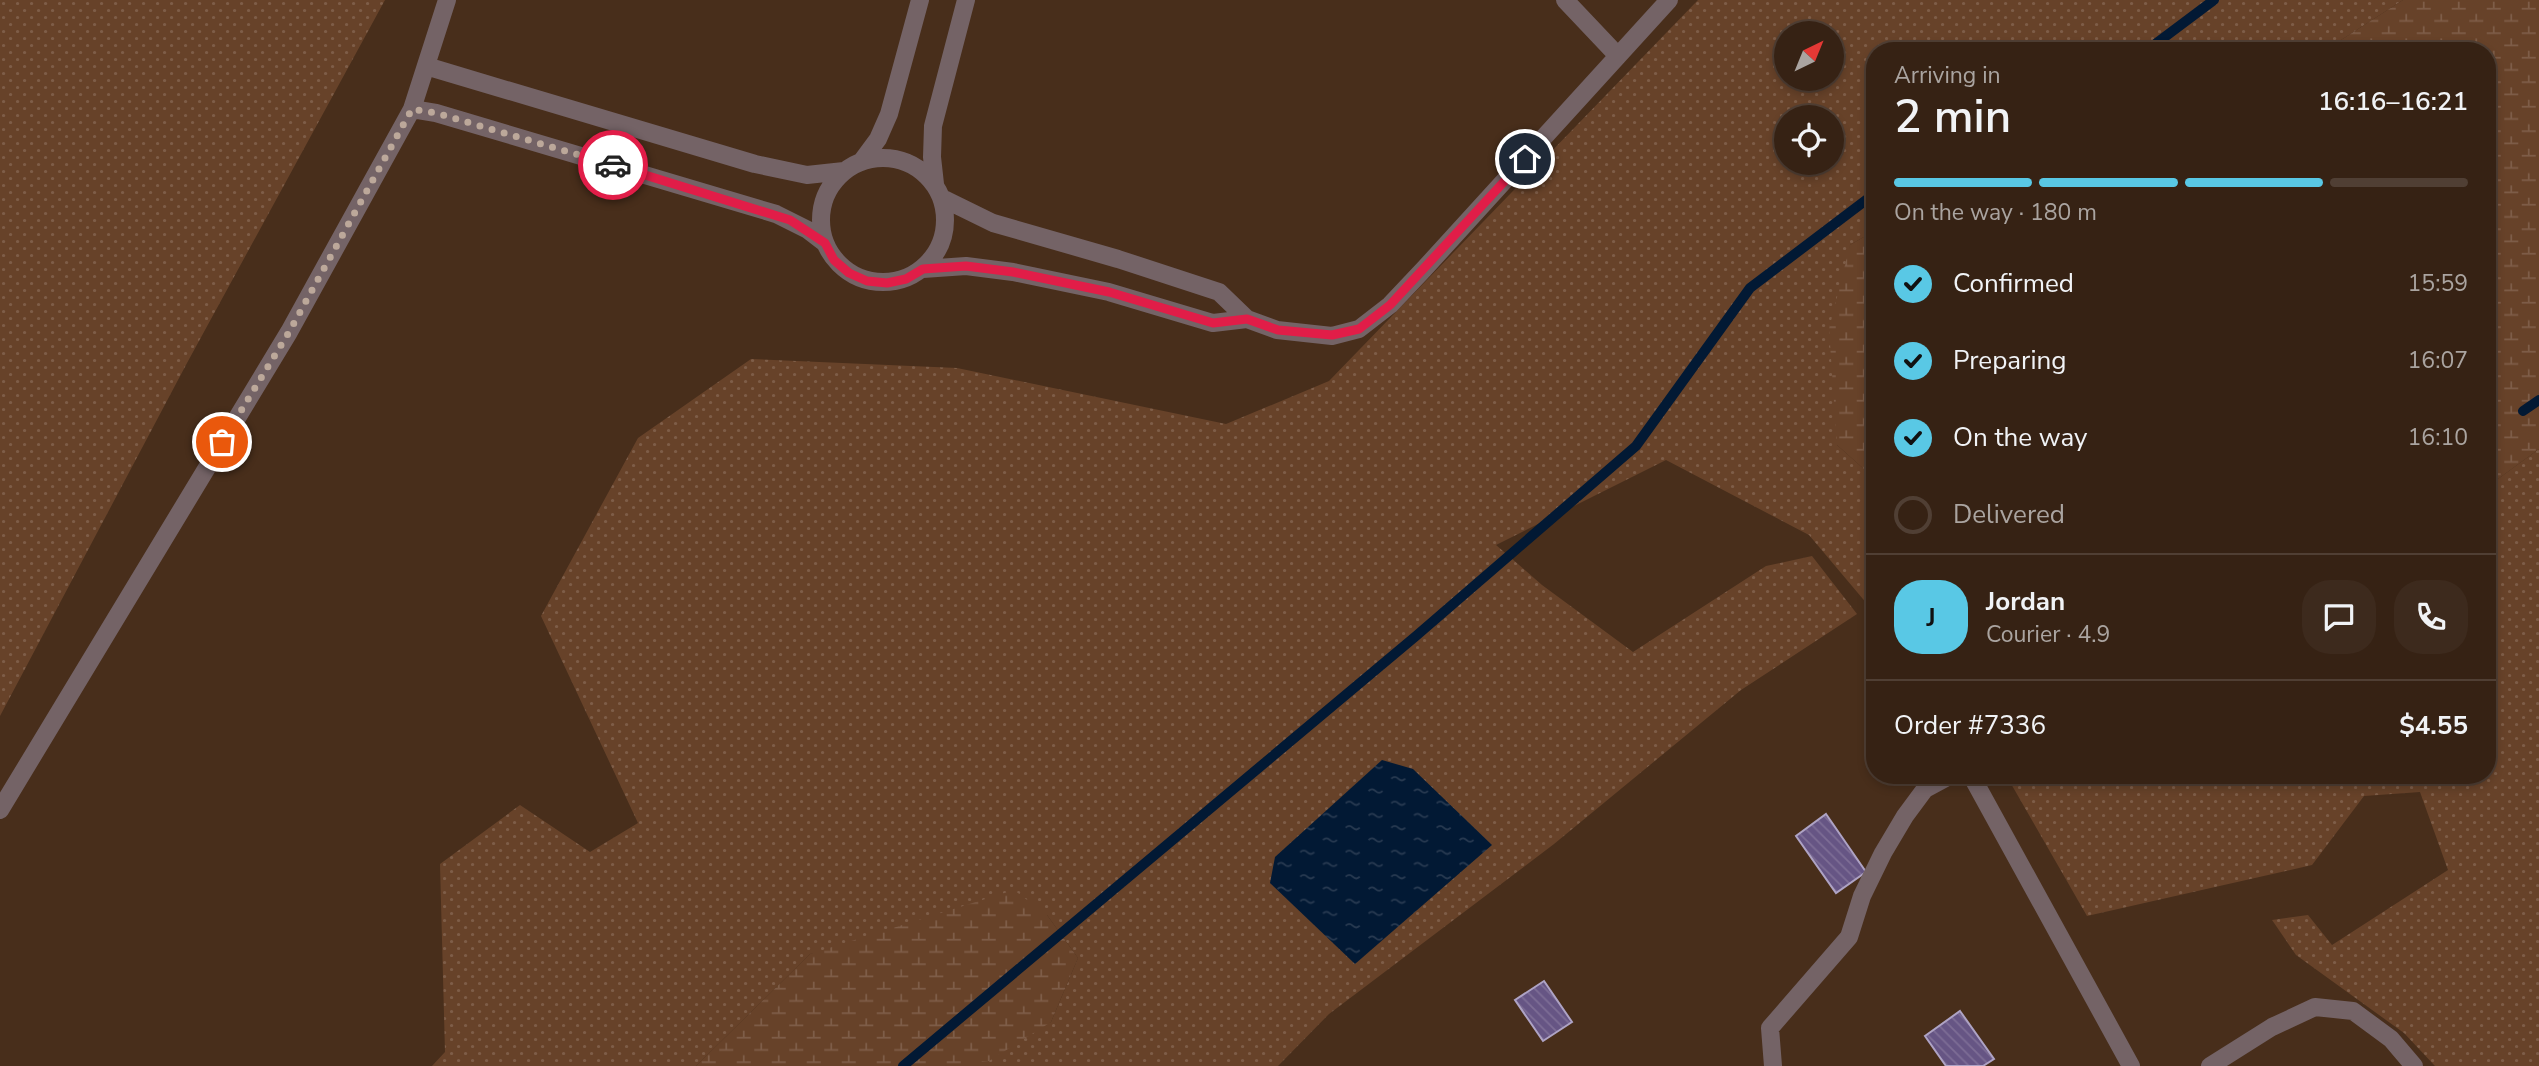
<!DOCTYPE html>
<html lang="en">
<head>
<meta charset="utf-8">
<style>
  :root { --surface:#362214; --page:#3d2a1d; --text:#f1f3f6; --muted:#aaa4a0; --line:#503f34; --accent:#59c8e5 }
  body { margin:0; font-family:"Nunito Sans",sans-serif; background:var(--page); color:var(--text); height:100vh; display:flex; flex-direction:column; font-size:26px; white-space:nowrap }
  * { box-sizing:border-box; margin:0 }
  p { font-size:23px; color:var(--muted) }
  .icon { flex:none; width:38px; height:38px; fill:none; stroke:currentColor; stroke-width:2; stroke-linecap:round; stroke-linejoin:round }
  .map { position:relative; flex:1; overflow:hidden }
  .sheet { position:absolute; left:1866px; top:42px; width:630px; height:742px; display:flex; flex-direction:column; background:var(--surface); border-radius:28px; box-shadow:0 4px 10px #0003,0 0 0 2px var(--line) }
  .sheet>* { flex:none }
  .needle { width:46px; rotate:43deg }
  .buttons { position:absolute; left:1774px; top:21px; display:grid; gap:14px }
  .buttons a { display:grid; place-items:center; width:70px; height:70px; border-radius:50%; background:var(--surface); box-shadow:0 4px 10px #0003,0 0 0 2px var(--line); font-size:35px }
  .pin { position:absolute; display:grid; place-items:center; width:60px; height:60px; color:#fff; margin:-30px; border:4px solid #fff; border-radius:50%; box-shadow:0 2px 7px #0007 }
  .courier { position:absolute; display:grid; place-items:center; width:70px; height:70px; margin:-35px; border:5px solid #e11d48; border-radius:50%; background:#fff; color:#222; box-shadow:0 2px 9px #0007 }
  .headline em { font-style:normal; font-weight:600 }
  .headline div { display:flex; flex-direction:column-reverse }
  .headline { display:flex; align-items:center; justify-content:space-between; height:119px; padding:0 28px }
  h1 { font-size:46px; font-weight:600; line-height:52px }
  .bar { display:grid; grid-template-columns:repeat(4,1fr); gap:10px 7px; align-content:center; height:84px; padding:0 28px }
  .bar i { height:9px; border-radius:5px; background:var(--line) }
  .bar .selected { background:var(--accent) }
  .bar p { grid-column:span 4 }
  .line { display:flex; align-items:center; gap:18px; padding:0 28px; border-top:2px solid var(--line) }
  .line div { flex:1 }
  .round { display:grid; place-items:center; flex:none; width:74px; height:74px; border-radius:28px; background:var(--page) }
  ol { padding:0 28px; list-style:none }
  li { display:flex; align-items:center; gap:21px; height:77px }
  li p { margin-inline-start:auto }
  li .icon { padding:7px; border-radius:50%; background:var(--accent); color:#111; stroke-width:4 }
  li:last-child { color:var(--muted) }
  li i { width:38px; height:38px; border:4px solid var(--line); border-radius:50% }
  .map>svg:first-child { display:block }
</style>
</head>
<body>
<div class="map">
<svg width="2539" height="1066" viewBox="0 0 2539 1066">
  <defs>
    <pattern id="grass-dots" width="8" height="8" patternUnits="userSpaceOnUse" patternTransform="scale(1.75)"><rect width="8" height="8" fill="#674229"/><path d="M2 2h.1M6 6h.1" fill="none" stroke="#7e5d48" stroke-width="1.8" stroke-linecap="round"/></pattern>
    <pattern id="wetland-marsh" width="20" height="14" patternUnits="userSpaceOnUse" patternTransform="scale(1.75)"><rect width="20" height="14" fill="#674229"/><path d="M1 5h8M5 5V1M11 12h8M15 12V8" fill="none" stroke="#7e5d48"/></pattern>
    <pattern id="water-ripples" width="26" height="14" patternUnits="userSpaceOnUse" patternTransform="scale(1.75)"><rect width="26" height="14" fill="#021934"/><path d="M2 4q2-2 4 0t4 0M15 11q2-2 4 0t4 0" fill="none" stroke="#283a51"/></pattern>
    <pattern id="building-back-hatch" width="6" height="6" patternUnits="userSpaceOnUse" patternTransform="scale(1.75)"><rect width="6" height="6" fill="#665584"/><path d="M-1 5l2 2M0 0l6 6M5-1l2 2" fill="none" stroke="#7d6d95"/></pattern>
  </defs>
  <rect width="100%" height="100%" fill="#482e1b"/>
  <path fill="url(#grass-dots)" fill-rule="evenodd" d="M 0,0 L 385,0 L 187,363 L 0,716 Z
    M 1698,0 L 2403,0 L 2324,51 L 1874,51 L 1874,231 L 1850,245 L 1837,445 L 1874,478 L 1874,602 L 1868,605 L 1809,535 L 1666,460 L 1496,545 L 1542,585 L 1633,652 L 1766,566 L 1812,556 L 1857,614 L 1741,690 L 1554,844 L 1329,1014 L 1278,1066 L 945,1066 L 1051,1022 L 1078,958 L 1047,915 L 810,954 L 696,1066 L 432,1066 L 445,1052 L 440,864 L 520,805 L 590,852 L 638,823 L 541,616 L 638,438 L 751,359 L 957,368 L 1226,424 L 1329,381 ZM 1787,33 L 1832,33 L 1832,79 L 1787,79 ZM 1787,117 L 1832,117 L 1832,163 L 1787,163 Z
    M 2539,449 L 2539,1066 L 2435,1066 L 2404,1033 L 2296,955 L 2272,920 L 2308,915 L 2332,945 L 2448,870 L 2420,792 L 2364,796 L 2312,865 L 2087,916 L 2006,775 L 2487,775 L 2487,487 Z"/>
  <path fill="url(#wetland-marsh)" d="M 2403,0 L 2539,0 L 2539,449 L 2487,487 L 2487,51 L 2324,51 Z
    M 1874,231 L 1874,478 L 1837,445 L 1829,329 L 1850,245 Z
    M 1014,890 L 1047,915 L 1078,958 L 1051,1022 L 989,1061 L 945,1066 L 696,1066 L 810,954 Z"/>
  <path fill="url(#water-ripples)" d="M 1382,760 L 1413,769 L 1492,845 L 1355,964 L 1270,883 L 1275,857 Z"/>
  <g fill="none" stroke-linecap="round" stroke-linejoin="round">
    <path stroke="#021934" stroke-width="10" d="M 2146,51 L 2214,0
      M 2523,411 L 2539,400
      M 903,1066 L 1416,636 L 1636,446 L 1750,288 L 1874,194"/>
  </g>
  <path fill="url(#building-back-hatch)" stroke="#aea3c4" stroke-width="2" d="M 1826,814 L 1866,872 L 1836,893 L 1796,836 Z
    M 1544,981 L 1572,1022 L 1543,1041 L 1515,1000 Z
    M 1960,1011 L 1994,1059 L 1983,1066 L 1946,1066 L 1925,1036 Z"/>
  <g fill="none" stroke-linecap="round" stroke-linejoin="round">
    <path stroke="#746366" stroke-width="18" d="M 1565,0 L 1618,56
      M 426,66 L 755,164 L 807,175 L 844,171
      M 412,109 L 436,113 L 776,214 L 808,230 L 825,243
      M821 220a62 62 0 1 1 124 0a62 62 0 1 1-124 0Z
      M 861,162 L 878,139 L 889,114 L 920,0
      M 935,184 L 932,157 L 933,126 L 966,0
      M 942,198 L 993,223 L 1118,259 L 1219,292 L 1247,319 L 1277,330 L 1332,336 L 1359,329 L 1390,305 L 1424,269 L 1669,0
      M 923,269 L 966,266 L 1013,272 L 1109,292 L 1213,323 L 1247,319
      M 1971,775 L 2131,1066
      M 0,810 L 289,332 L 412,109 L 447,0
      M 1773,1066 L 1770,1028 L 1849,937 L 1862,896 L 1883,853 L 1905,816 L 1925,789 L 1951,775
      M 2210,1066 L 2272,1027 L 2315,1007 L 2353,1011 L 2391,1039 L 2414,1066"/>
  </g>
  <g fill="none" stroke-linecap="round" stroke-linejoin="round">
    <path stroke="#bca89a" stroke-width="7" stroke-dasharray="0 12.6" d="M 222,442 L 289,332 L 412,109 L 436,113 L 613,165"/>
    <path stroke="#e11d48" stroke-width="9" d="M 613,165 L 790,220 L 825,243 L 834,260 L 849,273 L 867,281 L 887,283 L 906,279 L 923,269 L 966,266 L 1013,272 L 1109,292 L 1213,323 L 1247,319 L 1278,330 L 1332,335 L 1359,329 L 1390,305 L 1525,159"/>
  </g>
</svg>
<div class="buttons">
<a><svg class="needle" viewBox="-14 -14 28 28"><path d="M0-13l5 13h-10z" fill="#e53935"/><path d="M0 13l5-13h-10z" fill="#aaa4a0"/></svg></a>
<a><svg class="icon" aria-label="locate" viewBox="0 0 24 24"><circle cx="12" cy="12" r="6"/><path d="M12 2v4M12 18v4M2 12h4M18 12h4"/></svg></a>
</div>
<div class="pin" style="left:222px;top:442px;background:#ea580c"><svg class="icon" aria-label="bag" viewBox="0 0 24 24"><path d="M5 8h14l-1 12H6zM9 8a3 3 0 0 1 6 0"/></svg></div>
<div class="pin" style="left:1525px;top:159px;background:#1f2937"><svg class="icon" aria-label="home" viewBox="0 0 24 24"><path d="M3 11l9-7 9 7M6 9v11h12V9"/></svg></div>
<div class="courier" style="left:613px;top:165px"><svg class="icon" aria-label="car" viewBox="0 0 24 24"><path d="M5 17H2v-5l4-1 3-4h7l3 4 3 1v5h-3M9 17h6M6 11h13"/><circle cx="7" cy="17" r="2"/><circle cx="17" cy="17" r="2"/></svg></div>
<section class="sheet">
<div class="headline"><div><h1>2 min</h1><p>Arriving in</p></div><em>16:16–16:21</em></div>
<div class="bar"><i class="selected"></i><i class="selected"></i><i class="selected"></i><i></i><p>On the way · 180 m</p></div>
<ol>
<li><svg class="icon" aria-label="check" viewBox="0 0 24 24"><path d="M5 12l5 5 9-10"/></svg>Confirmed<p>15:59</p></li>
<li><svg class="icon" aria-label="check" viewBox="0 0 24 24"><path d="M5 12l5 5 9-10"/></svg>Preparing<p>16:07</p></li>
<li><svg class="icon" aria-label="check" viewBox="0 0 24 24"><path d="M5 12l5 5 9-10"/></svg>On the way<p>16:10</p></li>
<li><i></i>Delivered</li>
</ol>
<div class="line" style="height:126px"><b class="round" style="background:var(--accent);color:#111">J</b><div><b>Jordan</b><p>Courier · 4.9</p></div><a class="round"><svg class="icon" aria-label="chat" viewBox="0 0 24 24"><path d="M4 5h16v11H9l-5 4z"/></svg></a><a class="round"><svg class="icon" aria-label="phone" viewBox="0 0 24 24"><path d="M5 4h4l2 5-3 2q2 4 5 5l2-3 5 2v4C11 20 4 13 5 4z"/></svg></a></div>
<div class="line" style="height:91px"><div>Order #7336</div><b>$4.55</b></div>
</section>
</div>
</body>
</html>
